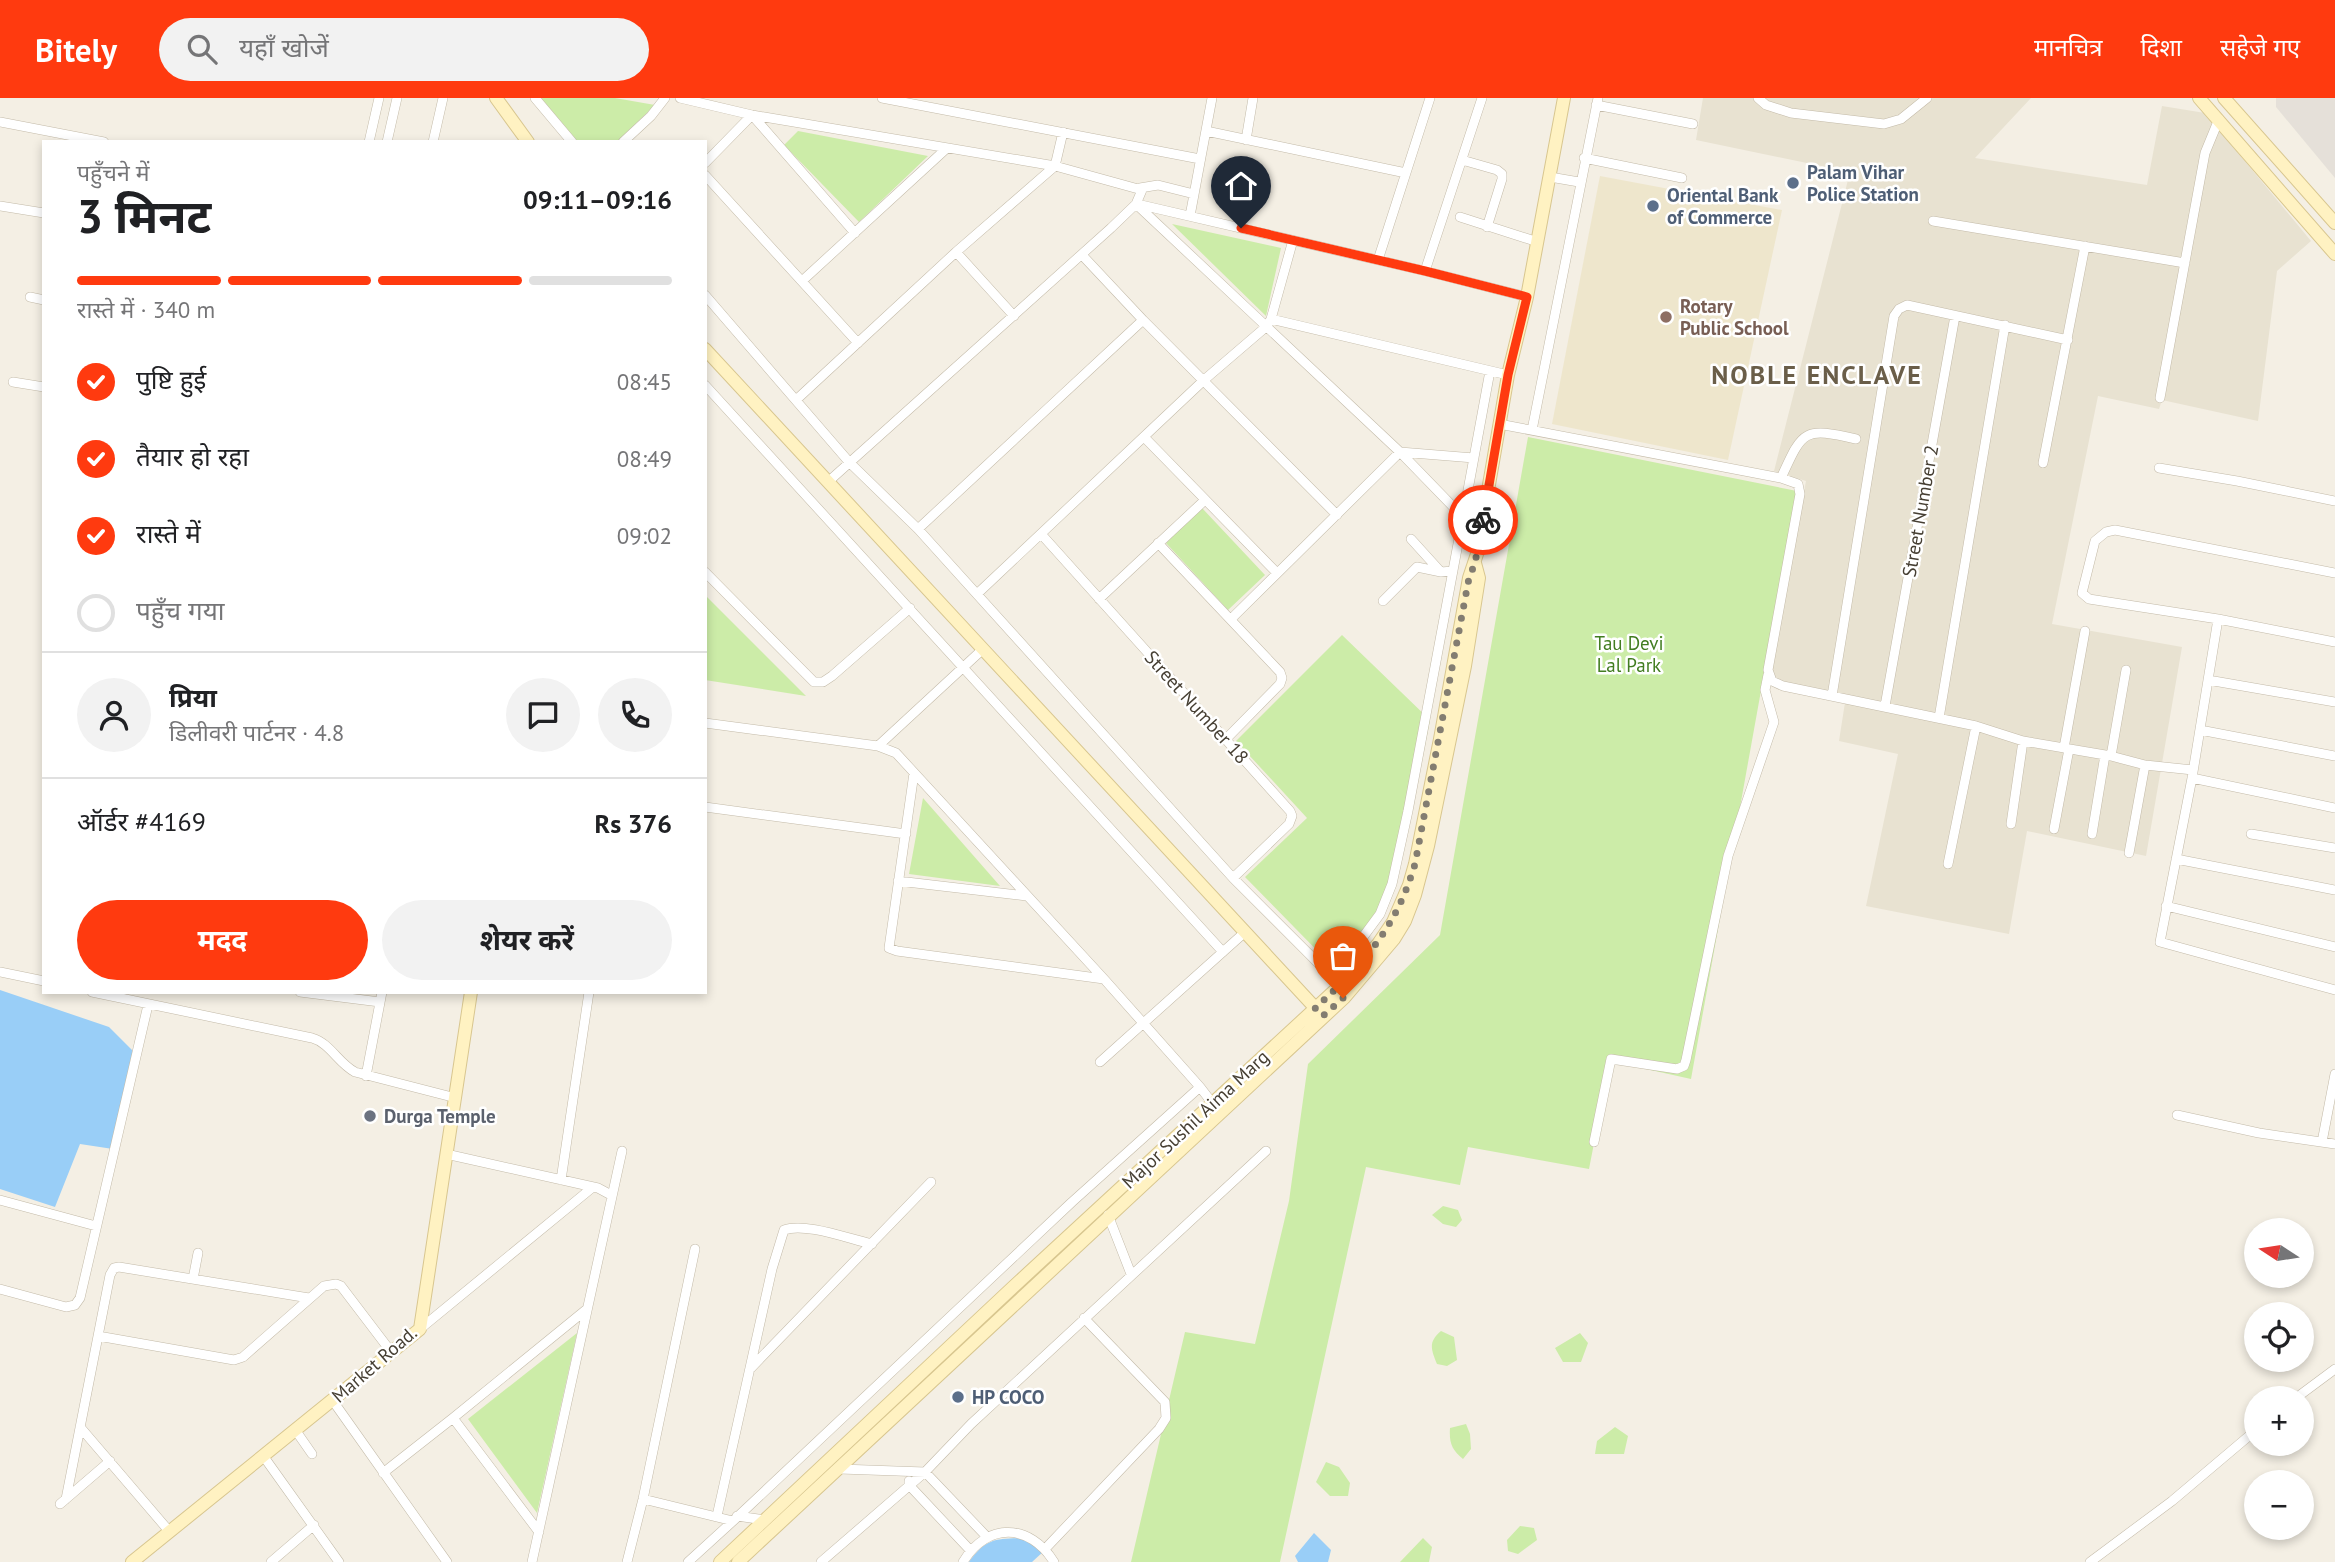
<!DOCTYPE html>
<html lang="hi">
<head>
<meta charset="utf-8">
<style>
  :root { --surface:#fff; --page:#f2f2f2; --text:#202124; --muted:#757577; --line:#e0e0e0; --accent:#ff3a0f }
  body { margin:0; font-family:"PT Sans","Noto Sans Devanagari",sans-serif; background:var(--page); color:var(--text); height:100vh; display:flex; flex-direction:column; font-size:26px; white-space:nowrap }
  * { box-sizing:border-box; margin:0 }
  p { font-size:23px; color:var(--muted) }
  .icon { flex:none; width:38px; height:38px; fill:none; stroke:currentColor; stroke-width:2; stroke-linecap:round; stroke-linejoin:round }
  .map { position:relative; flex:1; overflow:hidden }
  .side { position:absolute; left:42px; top:42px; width:665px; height:854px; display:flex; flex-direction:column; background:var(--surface); border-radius:0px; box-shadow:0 4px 10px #0003 }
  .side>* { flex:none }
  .needle { width:46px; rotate:282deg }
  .controls { position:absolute; left:2244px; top:1120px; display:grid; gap:14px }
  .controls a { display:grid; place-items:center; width:70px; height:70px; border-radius:50%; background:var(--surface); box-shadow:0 4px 10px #0003; font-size:35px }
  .pin { position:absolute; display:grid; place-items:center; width:60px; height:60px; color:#fff; margin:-72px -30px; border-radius:50% 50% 50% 0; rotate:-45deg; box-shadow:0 0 7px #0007 }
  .pin .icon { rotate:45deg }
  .courier { position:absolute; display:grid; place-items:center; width:70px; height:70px; margin:-35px; border:5px solid #ff3a0f; border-radius:50%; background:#fff; color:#222; box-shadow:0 2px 9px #0007 }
  .headline em { font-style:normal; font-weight:700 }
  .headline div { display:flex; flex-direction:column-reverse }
  .headline { display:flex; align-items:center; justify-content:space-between; height:119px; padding:0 35px }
  h1 { font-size:46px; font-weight:700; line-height:52px }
  .bar { display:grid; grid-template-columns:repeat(4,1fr); gap:10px 7px; align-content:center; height:84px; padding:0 35px }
  .bar i { height:9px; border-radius:5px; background:var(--line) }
  .bar .current { background:var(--accent) }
  .bar p { grid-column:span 4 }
  .line { display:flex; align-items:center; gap:18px; padding:0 35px; border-top:2px solid var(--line) }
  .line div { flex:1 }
  .round { display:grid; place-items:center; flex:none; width:74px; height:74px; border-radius:37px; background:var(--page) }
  ol { padding:0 35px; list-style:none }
  li { display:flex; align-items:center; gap:21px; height:77px }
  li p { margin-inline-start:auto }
  li .icon { padding:7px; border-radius:50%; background:var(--accent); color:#fff; stroke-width:4 }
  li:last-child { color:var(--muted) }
  li i { width:38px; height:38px; border:4px solid var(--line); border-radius:50% }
  .button { display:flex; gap:14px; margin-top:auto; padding:14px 35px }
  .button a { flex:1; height:80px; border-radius:42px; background:var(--accent); color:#fff; font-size:28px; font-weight:700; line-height:80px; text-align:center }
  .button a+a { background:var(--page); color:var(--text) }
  header { display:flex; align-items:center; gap:42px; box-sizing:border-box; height:98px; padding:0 35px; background:var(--accent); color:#fff }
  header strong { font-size:33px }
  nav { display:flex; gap:38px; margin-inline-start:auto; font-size:24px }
  .search { width:490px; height:63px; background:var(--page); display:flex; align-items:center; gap:18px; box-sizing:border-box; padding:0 24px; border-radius:38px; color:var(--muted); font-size:26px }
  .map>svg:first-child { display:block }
</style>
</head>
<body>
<header>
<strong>Bitely</strong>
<div class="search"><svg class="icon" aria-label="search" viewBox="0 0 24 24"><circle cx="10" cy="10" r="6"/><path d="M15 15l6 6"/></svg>यहाँ खोजें</div>
<nav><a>मानचित्र</a><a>दिशा</a><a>सहेजे गए</a></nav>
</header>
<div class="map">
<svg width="2335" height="1464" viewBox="0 0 2335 1464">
  <rect width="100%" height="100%" fill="#f4efe4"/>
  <path fill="#e8e2d1" d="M 1703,0 L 2031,0 L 1975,60 L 2147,87 L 2162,8 L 2205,15 L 2311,143 L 2277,173 L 2258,323 L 2162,302 L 2159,311 L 2098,298 L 2052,526 L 2182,549 L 2146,758 L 2027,733 L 2009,836 L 1866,808 L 1898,656 L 1839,643 L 1846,598 L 1768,583 L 1806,383 L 1774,373 L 1850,74 L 1696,42 Z"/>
  <path fill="#e5e0d9" d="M 2276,0 L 2335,0 L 2335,80 L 2276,9 Z"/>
  <path fill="#eee6cc" d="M 1600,78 L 1782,112 L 1728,362 L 1552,326 Z"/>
  <path fill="#cceca8" d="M 541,0 L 615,0 L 655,7 L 617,44 L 578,44 Z
    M 798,33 L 928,58 L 859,124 L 784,47 Z
    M 1172,126 L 1281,150 L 1266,218 Z
    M 1528,339 L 1797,393 L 1691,981 L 1610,963 L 1589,1071 L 1468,1049 L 1460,1087 L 1366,1069 L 1280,1464 L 1131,1464 L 1185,1234 L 1255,1246 L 1289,1103 L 1308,966 L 1440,837 Z
    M 1202,410 L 1265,477 L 1228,512 L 1166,445 Z
    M 705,497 L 806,598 L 705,582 Z
    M 1342,537 L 1430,622 L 1406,741 L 1381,816 L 1342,878 L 1245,779 L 1307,720 L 1236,643 Z
    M 923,700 L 1000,788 L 909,776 Z
    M 1443,1108 L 1458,1112 L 1462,1122 L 1456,1129 L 1443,1126 L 1432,1117 Z
    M 1441,1233 L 1454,1239 L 1457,1262 L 1447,1268 L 1437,1266 C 1431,1251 1428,1244 1441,1233 Z
    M 577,1235 L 537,1415 L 468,1321 Z
    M 1580,1235 L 1588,1245 L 1581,1264 L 1563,1264 L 1555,1250 Z
    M 1466,1326 L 1470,1336 L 1471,1351 L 1463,1361 C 1452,1352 1449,1345 1450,1330 Z
    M 1615,1329 L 1628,1338 L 1624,1356 L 1595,1356 L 1597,1343 Z
    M 1326,1364 L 1339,1369 L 1350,1385 L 1348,1398 L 1330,1398 L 1316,1384 Z
    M 1520,1428 L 1534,1430 L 1537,1442 L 1518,1456 L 1508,1453 L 1507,1442 Z
    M 1423,1440 L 1432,1449 L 1429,1464 L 1400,1464 Z"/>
  <path fill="#99cef7" d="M 0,892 L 109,929 L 134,954 L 113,1051 L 80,1046 L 55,1109 L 0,1091 Z
    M 1314,1435 L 1331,1452 L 1328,1464 L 1298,1464 L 1295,1458 Z
    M 1026,1440 L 1044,1453 L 1032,1464 L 969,1464 C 987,1439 996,1441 1026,1440 Z"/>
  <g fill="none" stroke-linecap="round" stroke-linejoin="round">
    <g stroke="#c3baa8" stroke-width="10">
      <path id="street" d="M 535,0 L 572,44
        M 680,0 L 752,17 L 1055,68 L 1142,92 L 1136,106 L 1111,130 L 829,383
        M 882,0 L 1200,61
        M 1758,0 L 1766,7 L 1791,15 L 1884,26 L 1901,21 L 1927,0
        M 1596,7 L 1693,26
        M 0,24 L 104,44
        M 1206,33 L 1406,75
        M 1246,42 L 1253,0
        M 369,44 L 379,0
        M 387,44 L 397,0
        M 433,44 L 443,0
        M 623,44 L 651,18 L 665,0
        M 1584,60 L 1682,80
        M 1462,62 L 1497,72 L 1502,76 L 1502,81 L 1487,129
        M 705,65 L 752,17 L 855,135
        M 705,77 L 858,245
        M 1550,79 L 1579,84
        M 1140,90 L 1158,87 L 1194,96
        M 1137,106 L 1425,173 L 1527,199
        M 0,108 L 44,115
        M 1190,118 L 1212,0
        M 1460,119 L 1538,144
        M 1933,123 L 2185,165
        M 956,154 L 1014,218
        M 1082,157 L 1143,222 L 1337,417
        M 1378,162 L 1430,0
        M 1425,173 L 1482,0
        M 802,183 L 947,50
        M 705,197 L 850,365 L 918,431 L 1233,780 L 1323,870 L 1335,870 L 1349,858 L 1380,816 L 1392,786 L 1408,713 L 1463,419 L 1400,354 L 1136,106
        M 30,199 L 44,202
        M 1271,221 L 1508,277
        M 13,284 L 44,289
        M 705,287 L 1223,854
        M 2160,300 L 2205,55 L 2219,21
        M 796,302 L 956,154 L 1055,68 L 1063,34
        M 1499,326 L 1781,380 L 1798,386 L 1800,396 L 1768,572 L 1772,583 L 1783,588 L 1976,628 L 2023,643 L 2111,658 L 2145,667 L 2193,672
        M 1532,332 L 1598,0
        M 1145,340 L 1277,475
        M 2043,365 L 2085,148
        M 2159,370 L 2237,383 L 2335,403
        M 1781,380 C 1803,332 1803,329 1856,341
        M 1463,419 L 1490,273
        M 918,431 L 1143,222
        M 1042,437 L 1290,713 L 1292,718 L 1289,726 L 1233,780
        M 1411,441 L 1440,473
        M 1158,445 L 1280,574 L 1282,580 L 1280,586 L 1225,642
        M 705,474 L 814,584 L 823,584 L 832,578 L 910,510
        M 2335,475 L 2115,432 L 2106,434 L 2095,443 L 2082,495 L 2089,501 L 2218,521 L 2335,544
        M 977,496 L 1204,282 L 1267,228 L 1271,221 L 1293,142
        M 1099,501 L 1205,402
        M 1383,503 L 1417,469 L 1441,474 L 1453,473
        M 1232,520 L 1400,354 L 1474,360
        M 2218,521 L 2192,680 L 2160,844 L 2335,892
        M 2208,582 L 2335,604
        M 1832,598 L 1894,218 L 1899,211 L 1907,207 L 2068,242
        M 1885,608 L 1955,218
        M 1939,620 L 2005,227
        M 2200,632 L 2335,658
        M 878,648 L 983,551
        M 2064,650 L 2085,533
        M 2111,658 L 2126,572
        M 914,675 L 889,850 L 897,853 L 1104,881
        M 2192,680 L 2335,710
        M 705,709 L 906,736
        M 2011,726 L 2023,643
        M 2054,731 L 2069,651
        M 2092,736 L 2105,657
        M 2251,736 L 2335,750
        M 2129,755 L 2145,667
        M 2176,761 L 2335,792
        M 1948,766 L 1976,628
        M 898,783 L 1027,798
        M 2166,808 L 2335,849
        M 0,874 L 44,883
        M 92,894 L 312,940 C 330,945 338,965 355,974 L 456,1000
        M 300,894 L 380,904
        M 1100,964 L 1244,835
        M 366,978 L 382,894
        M 1200,989 L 1213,1006
        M 2177,1017 L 2259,1035 L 2335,1046
        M 1594,1044 L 1611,961 L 1677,971 L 1684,968 L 1686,962 L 1728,758 L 1774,624 L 1765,592 L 1768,577
        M 2322,1044 L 2335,976
        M 446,1056 L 598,1090 L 611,1097
        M 561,1082 L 589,894
        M 0,1102 L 96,1128
        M 1108,1117 L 1131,1176
        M 193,1181 L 198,1155
        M 0,1191 L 66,1209 L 75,1207 L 80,1200 L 148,907
        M 420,1231 L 593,1089
        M 98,1238 L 234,1262 L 243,1259 L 324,1188 L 336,1186 L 341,1188 L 392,1255
        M 751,1270 L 931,1084
        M 2296,1300 L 2335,1271
        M 333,1303 L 447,1464
        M 453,1320 L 539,1434
        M 80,1329 L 169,1433
        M 296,1333 L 312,1356
        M 264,1359 L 339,1464
        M 840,1371 L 925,1374 L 987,1439
        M 383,1375 L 453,1320 L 587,1211
        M 909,1383 L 909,1387 L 970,1452
        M 66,1401 L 110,1177 L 114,1170 L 119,1169 L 309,1200
        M 643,1401 L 733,1423 L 1072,1104 L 1200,989 L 1104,881 L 896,655 L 878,648 L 705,625
        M 60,1406 L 110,1363
        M 717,1418 L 772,1171 L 784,1132 C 805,1124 849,1141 872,1146
        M 737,1418 L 765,1422
        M 1045,1451 L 1159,1331 L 1166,1320 L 1165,1304 L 1084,1220
        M 271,1464 L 314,1427
        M 532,1464 L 622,1053
        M 627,1464 L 643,1401 L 695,1151
        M 688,1464 L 733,1423
        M 821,1464 L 925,1374 L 971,1326 L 1266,1053
        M 963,1464 C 987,1424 1030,1425 1054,1464
        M 2090,1464 L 2172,1403 L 2256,1332"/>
    </g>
    <g stroke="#d8c68f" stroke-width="14">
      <path id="secondary" d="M 496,0 L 528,44
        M 2199,0 L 2335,156
        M 2224,0 L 2335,125
        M 705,251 L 1320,915
        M 132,1464 L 420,1231 L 471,894
        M 720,1464 L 1012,1190 L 1344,884 L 1378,846 L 1393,824 L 1409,787 L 1415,766 L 1440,641 L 1469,480 L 1477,456 L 1508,277 L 1527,199 L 1564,0
        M 738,1464 L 1344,900 L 1394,841 L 1405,823 L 1415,797 L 1428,748 L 1465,568 L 1479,480 L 1475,465"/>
    </g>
    <use href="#street" stroke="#fff" stroke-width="9"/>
    <use href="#secondary" stroke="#fff2c2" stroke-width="12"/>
  </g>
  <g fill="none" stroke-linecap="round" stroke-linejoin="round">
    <path stroke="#837d71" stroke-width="7" stroke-dasharray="0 12.6" d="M 1343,900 L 1323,918 L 1315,910 C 1364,866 1396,830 1415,766 L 1469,480 L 1475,465 L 1483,422"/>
    <path stroke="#ff3a0f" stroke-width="9" d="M 1241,130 L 1425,173 L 1527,199 L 1508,277 L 1483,422"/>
  </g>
  <g fill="#5c6f8a" stroke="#fff" stroke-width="2.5">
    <circle cx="1793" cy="85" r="7"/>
    <circle cx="1653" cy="108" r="7"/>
    <circle cx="958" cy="1299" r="7"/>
  </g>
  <circle fill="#8d6e63" stroke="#fff" stroke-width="2.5" cx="1666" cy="219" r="7"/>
  <circle fill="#6b7280" stroke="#fff" stroke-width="2.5" cx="370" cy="1018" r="7"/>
  <g text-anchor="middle" stroke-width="5" stroke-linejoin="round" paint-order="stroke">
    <g font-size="19" font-weight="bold" fill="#4e5e75" stroke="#fff" text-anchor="start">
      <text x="1807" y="81">Palam Vihar<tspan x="1807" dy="22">Police Station</tspan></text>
      <text x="1667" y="104">Oriental Bank<tspan x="1667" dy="22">of Commerce</tspan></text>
      <text x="972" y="1306">HP COCO</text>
    </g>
    <g font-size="19" font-weight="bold" fill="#785e54" stroke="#fff" text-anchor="start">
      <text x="1680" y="215">Rotary<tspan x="1680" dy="22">Public School</tspan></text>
    </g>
    <g font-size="19" fill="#463f33" stroke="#fff">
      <text transform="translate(1920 413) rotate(-80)" y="7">Street Number 2</text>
      <text transform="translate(1197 609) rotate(48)" y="7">Street Number 18</text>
      <text transform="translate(1195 1021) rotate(-43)" y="7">Major Sushil Aima Marg</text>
      <text transform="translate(374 1266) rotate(-41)" y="7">Market Road.</text>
    </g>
    <g font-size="19" fill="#427d21" stroke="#fff">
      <text x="1629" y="552">Tau Devi<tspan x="1629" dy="22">Lal Park</tspan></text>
    </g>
    <g font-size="19" font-weight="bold" fill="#5b616d" stroke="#fff" text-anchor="start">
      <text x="384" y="1025">Durga Temple</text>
    </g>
    <g font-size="26" font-weight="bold" letter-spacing="2" fill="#6a5e49" stroke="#fff">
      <text x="1817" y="286">NOBLE ENCLAVE</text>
    </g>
  </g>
</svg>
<div class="controls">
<a><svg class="needle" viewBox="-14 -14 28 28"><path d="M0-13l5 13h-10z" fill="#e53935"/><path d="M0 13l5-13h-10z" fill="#757577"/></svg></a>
<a><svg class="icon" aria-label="locate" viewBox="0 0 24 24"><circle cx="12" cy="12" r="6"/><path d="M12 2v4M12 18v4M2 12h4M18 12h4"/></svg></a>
<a>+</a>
<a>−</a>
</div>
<div class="pin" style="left:1343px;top:900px;background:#ea580c"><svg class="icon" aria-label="bag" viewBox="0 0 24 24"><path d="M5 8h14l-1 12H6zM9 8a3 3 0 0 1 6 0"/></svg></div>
<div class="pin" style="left:1241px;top:130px;background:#1f2937"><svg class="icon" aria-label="home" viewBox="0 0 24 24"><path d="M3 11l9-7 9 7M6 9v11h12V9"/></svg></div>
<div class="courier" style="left:1483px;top:422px"><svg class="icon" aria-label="bike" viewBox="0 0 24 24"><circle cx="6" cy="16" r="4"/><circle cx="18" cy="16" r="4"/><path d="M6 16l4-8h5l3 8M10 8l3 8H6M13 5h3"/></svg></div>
<section class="side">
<div class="headline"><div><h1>3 मिनट</h1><p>पहुँचने में</p></div><em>09:11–09:16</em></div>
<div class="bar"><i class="current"></i><i class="current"></i><i class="current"></i><i></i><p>रास्ते में · 340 m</p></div>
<ol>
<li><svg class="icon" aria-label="check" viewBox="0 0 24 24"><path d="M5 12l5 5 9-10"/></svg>पुष्टि हुई<p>08:45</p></li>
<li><svg class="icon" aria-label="check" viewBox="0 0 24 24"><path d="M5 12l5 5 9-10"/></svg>तैयार हो रहा<p>08:49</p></li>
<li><svg class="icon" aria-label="check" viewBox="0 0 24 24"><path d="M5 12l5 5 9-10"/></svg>रास्ते में<p>09:02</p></li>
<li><i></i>पहुँच गया</li>
</ol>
<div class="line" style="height:126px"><a class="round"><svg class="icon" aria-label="person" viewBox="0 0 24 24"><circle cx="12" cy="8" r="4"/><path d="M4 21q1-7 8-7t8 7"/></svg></a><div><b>प्रिया</b><p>डिलीवरी पार्टनर · 4.8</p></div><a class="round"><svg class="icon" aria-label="chat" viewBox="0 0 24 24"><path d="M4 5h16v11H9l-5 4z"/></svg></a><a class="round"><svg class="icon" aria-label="phone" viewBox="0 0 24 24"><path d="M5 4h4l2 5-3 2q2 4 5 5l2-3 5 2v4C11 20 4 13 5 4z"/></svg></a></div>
<div class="line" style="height:91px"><div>ऑर्डर #4169</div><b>Rs 376</b></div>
<div class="button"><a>मदद</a><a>शेयर करें</a></div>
</section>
</div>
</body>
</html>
